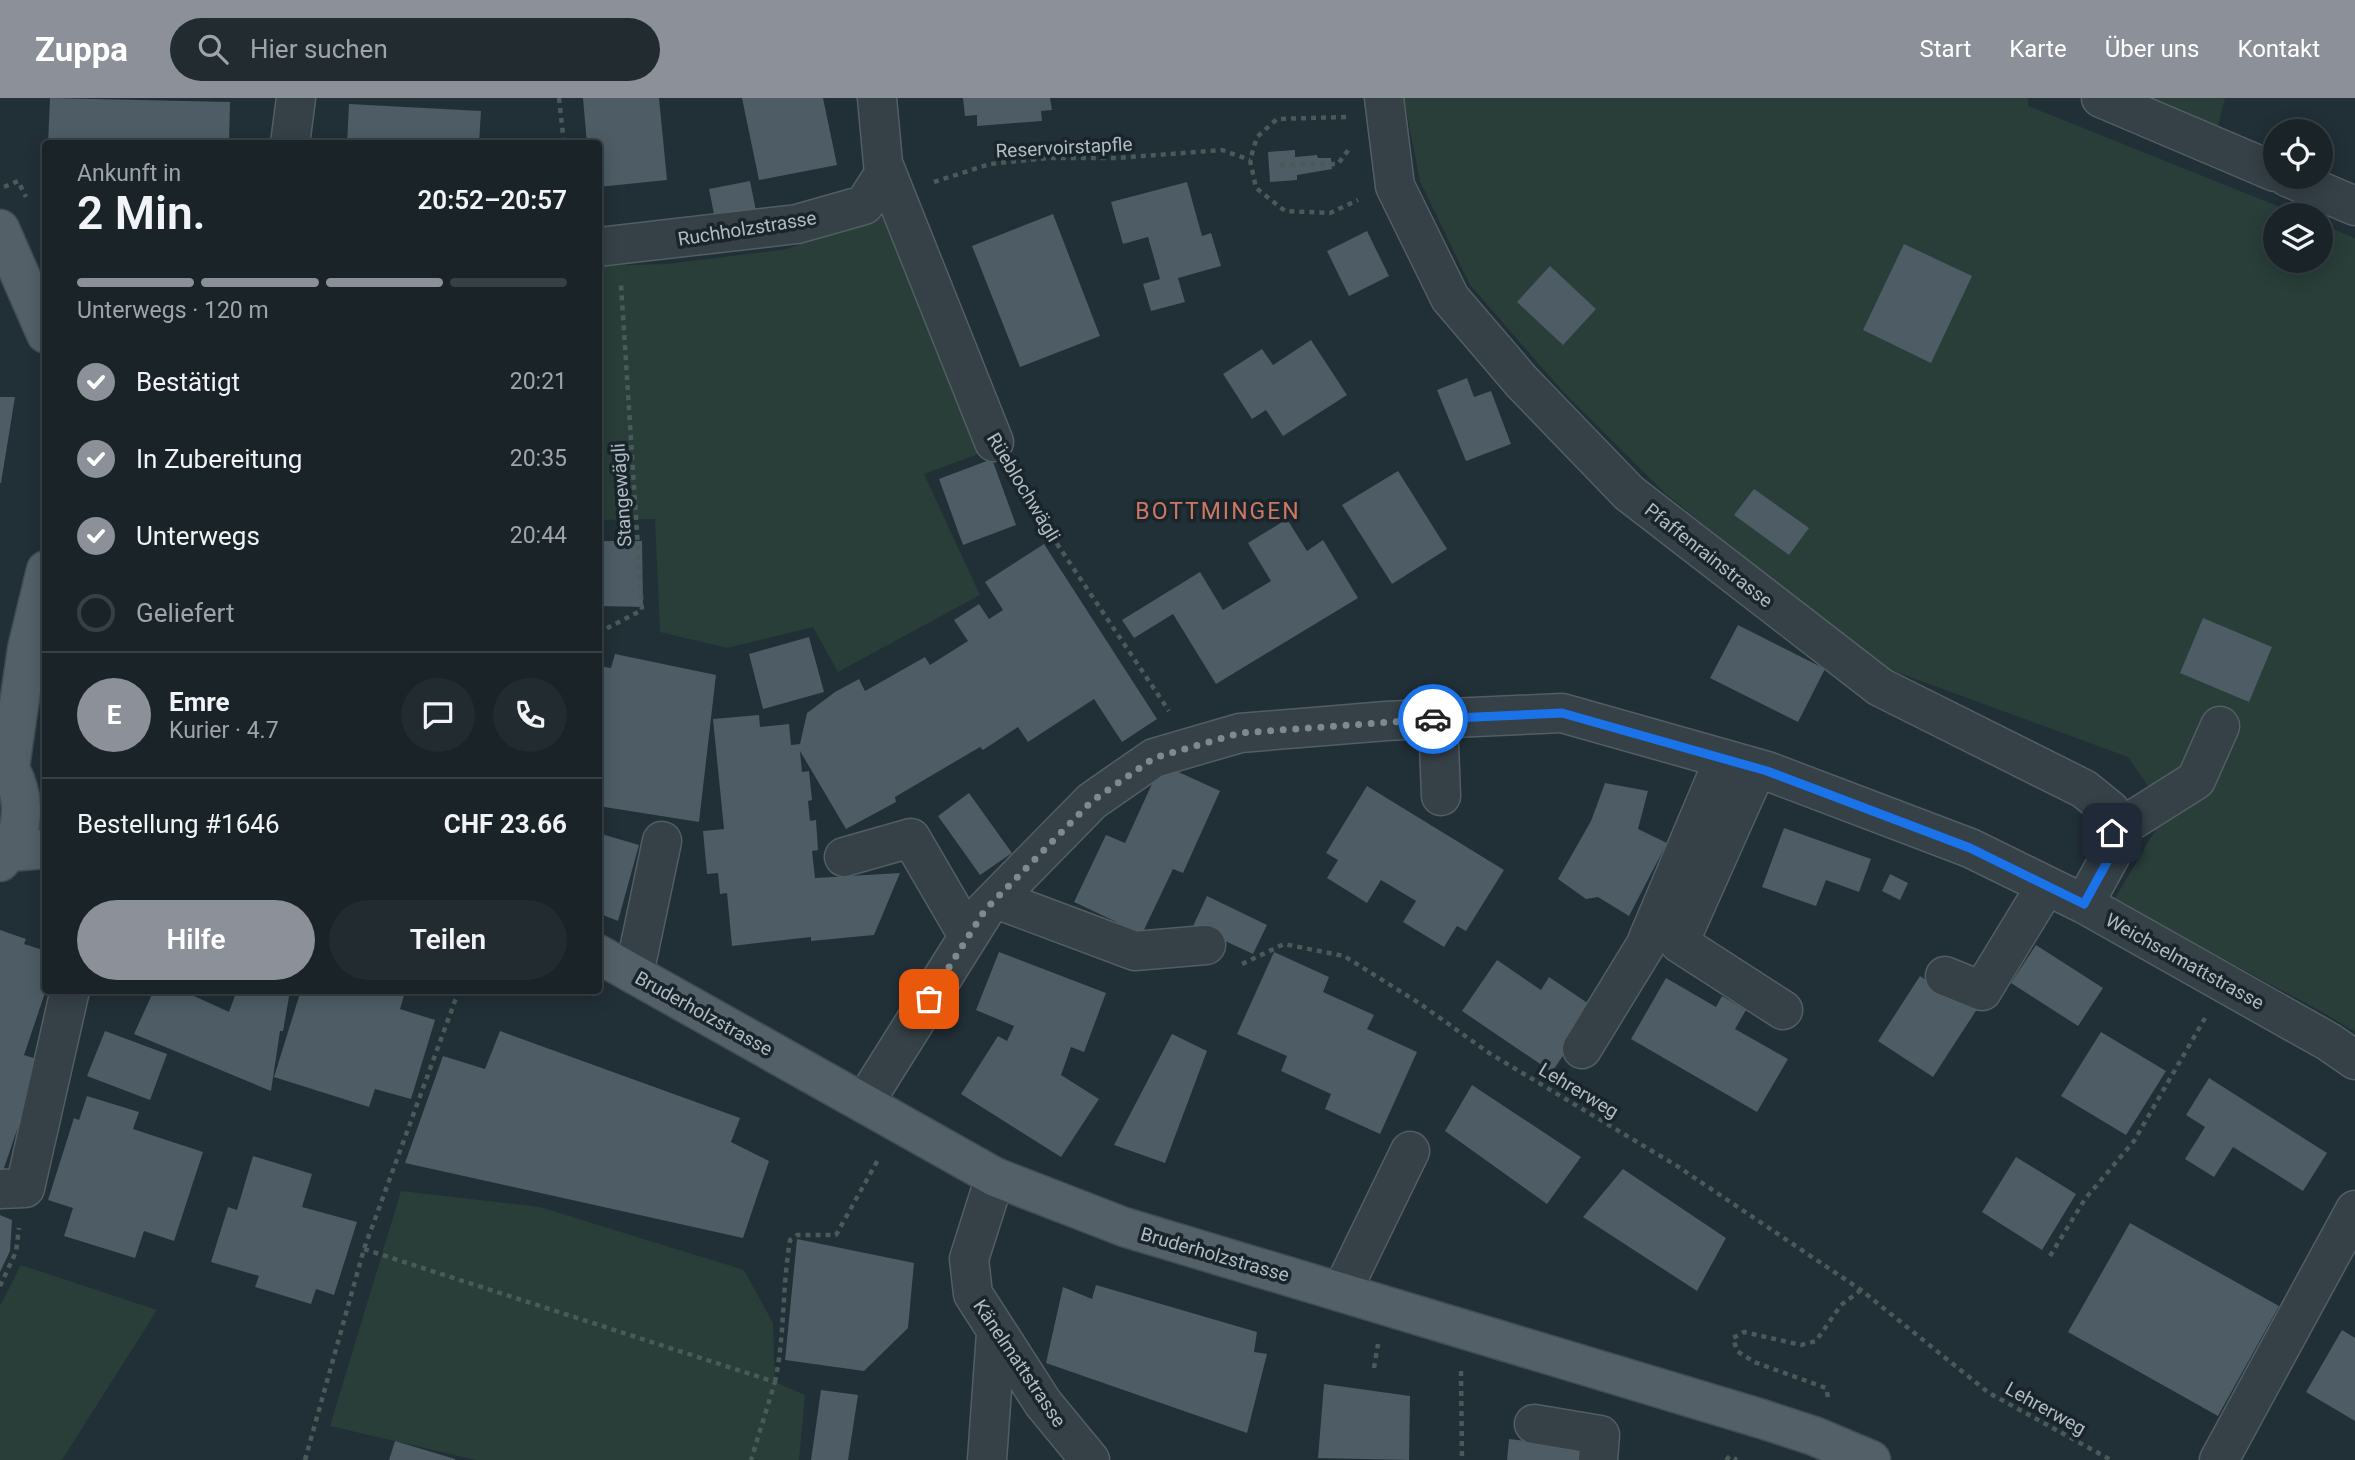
<!DOCTYPE html>
<html lang="de">
<head>
<meta charset="utf-8">
<style>
  :root { --surface:#192328; --page:#222b30; --text:#f1f3f6; --muted:#9fa4a8; --line:#374045; --accent:#8c9099 }
  body { margin:0; font-family:Roboto,sans-serif; background:var(--page); color:var(--text); height:100vh; display:flex; flex-direction:column; font-size:26px; white-space:nowrap }
  * { box-sizing:border-box; margin:0 }
  p { font-size:23px; color:var(--muted) }
  .icon { flex:none; width:38px; height:38px; fill:none; stroke:currentColor; stroke-width:2; stroke-linecap:round; stroke-linejoin:round }
  .map { position:relative; flex:1; overflow:hidden }
  .drawer { position:absolute; left:42px; top:42px; width:560px; height:854px; display:flex; flex-direction:column; background:var(--surface); border-radius:7px; box-shadow:0 4px 18px #0003,0 0 0 2px var(--line) }
  .drawer>* { flex:none }
  .buttons { position:absolute; left:2263px; top:21px; display:grid; gap:14px }
  .buttons a { display:grid; place-items:center; width:70px; height:70px; border-radius:50%; background:var(--surface); box-shadow:0 4px 18px #0003,0 0 0 2px var(--line); font-size:35px }
  .pin { position:absolute; display:grid; place-items:center; width:60px; height:60px; color:#fff; margin:-30px; border-radius:14px; box-shadow:0 4px 10px #0006 }
  .courier { position:absolute; display:grid; place-items:center; width:70px; height:70px; margin:-35px; border:5px solid #1a73e8; border-radius:50%; background:#fff; color:#222; box-shadow:0 2px 9px #0007 }
  .overview em { font-style:normal; font-weight:600 }
  .overview div { display:flex; flex-direction:column-reverse }
  .overview { display:flex; align-items:center; justify-content:space-between; height:119px; padding:0 35px }
  h1 { font-size:46px; font-weight:600; line-height:52px }
  .bar { display:grid; grid-template-columns:repeat(4,1fr); gap:10px 7px; align-content:center; height:84px; padding:0 35px }
  .bar i { height:9px; border-radius:5px; background:var(--line) }
  .bar .on { background:var(--accent) }
  .bar p { grid-column:span 4 }
  .line { display:flex; align-items:center; gap:18px; padding:0 35px; border-top:2px solid var(--line) }
  .line div { flex:1 }
  .round { display:grid; place-items:center; flex:none; width:74px; height:74px; border-radius:37px; background:var(--page) }
  ol { padding:0 35px; list-style:none }
  li { display:flex; align-items:center; gap:21px; height:77px }
  li p { margin-inline-start:auto }
  li .icon { padding:7px; border-radius:50%; background:var(--accent); color:#fff; stroke-width:4 }
  li:last-child { color:var(--muted) }
  li i { width:38px; height:38px; border:4px solid var(--line); border-radius:50% }
  .primary-button { display:flex; gap:14px; margin-top:auto; padding:14px 35px }
  .primary-button a { flex:1; height:80px; border-radius:42px; background:var(--accent); color:#fff; font-size:28px; font-weight:600; line-height:80px; text-align:center }
  .primary-button a+a { background:var(--page); color:var(--text) }
  header { display:flex; align-items:center; gap:42px; box-sizing:border-box; height:98px; padding:0 35px; background:var(--accent); color:#fff }
  header strong { font-size:33px }
  nav { display:flex; gap:38px; margin-inline-start:auto; font-size:24px }
  .search { width:490px; height:63px; background:var(--page); display:flex; align-items:center; gap:18px; box-sizing:border-box; padding:0 24px; border-radius:38px; color:var(--muted); font-size:26px }
  .map>svg:first-child { display:block }
</style>
</head>
<body>
<header>
<strong>Zuppa</strong>
<div class="search"><svg class="icon" aria-label="search" viewBox="0 0 24 24"><circle cx="10" cy="10" r="6"/><path d="M15 15l6 6"/></svg>Hier suchen</div>
<nav><a>Start</a><a>Karte</a><a>Über uns</a><a>Kontakt</a></nav>
</header>
<div class="map">
<svg width="2355" height="1362" viewBox="0 0 2355 1362">
  <rect width="100%" height="100%" fill="#212f36"/>
  <path fill="#293e39" d="M 1404,0 L 2028,0 L 2028,8 L 2300,117 L 2275,117 L 2275,163 L 2320,163 L 2321,126 L 2355,140 L 2355,934 L 2324,915 L 2114,802 L 2166,714 L 2128,659 L 1880,568 L 1666,396 L 1564,295 L 1470,187 L 1420,83 Z
    M 2129,0 L 2225,0 L 2216,36 Z
    M 898,110 L 981,355 L 924,376 L 980,497 L 838,574 L 813,529 L 727,550 L 660,534 L 655,421 L 599,422 L 598,168 L 668,166 L 787,151 Z
    M 401,1093 L 540,1109 L 744,1172 L 773,1225 L 775,1284 L 805,1297 L 799,1362 L 476,1362 L 330,1328 Z
    M 21,1167 L 157,1212 L 62,1362 L 0,1362 L 0,1208 Z"/>
  <path fill="#4d5c65" d="M 50,0 L 230,4 L 229,46 L 48,46 Z
    M 583,0 L 659,0 L 667,82 L 598,89 L 598,46 L 587,46 Z
    M 742,0 L 823,0 L 837,67 L 759,82 Z
    M 963,0 L 1050,0 L 1052,12 L 1041,13 L 1042,23 L 977,28 L 977,17 L 965,18 Z
    M 349,6 L 481,13 L 479,46 L 347,46 Z
    M 1295,52 L 1295,59 L 1317,57 L 1318,60 L 1331,60 L 1332,71 L 1297,77 L 1297,82 L 1270,84 L 1268,54 Z
    M 750,83 L 756,113 L 715,121 L 709,91 Z
    M 1187,84 L 1202,138 L 1211,135 L 1221,168 L 1178,180 L 1185,204 L 1151,213 L 1143,186 L 1160,181 L 1148,139 L 1123,146 L 1111,104 Z
    M 1053,116 L 1100,238 L 1020,269 L 972,148 Z
    M 1367,133 L 1389,178 L 1349,198 L 1327,153 Z
    M 1904,146 L 1972,178 L 1931,265 L 1863,232 Z
    M 1550,168 L 1596,211 L 1563,247 L 1517,204 Z
    M 1311,242 L 1347,297 L 1283,338 L 1266,312 L 1252,321 L 1223,276 L 1262,251 L 1273,267 Z
    M 1467,280 L 1474,299 L 1491,293 L 1511,346 L 1466,363 L 1437,292 Z
    M 0,299 L 15,299 L 1,385 L 0,385 Z
    M 992,361 L 1016,427 L 963,447 L 939,381 Z
    M 1398,373 L 1447,451 L 1392,486 L 1342,407 Z
    M 1754,391 L 1809,430 L 1789,457 L 1734,417 Z
    M 1287,421 L 1307,453 L 1323,442 L 1358,500 L 1216,586 L 1173,516 L 1134,540 L 1122,522 L 1200,474 L 1223,512 L 1271,483 L 1248,445 Z
    M 598,443 L 642,443 L 643,509 L 598,508 Z
    M 1044,446 L 1157,621 L 1122,644 L 1094,601 L 1028,644 L 1018,629 L 983,652 L 980,649 L 895,699 L 896,704 L 846,731 L 800,653 L 802,674 L 809,673 L 812,702 L 808,703 L 810,723 L 816,722 L 818,752 L 812,753 L 815,780 L 900,775 L 874,837 L 811,843 L 811,839 L 732,848 L 727,795 L 720,796 L 718,775 L 707,776 L 703,733 L 724,731 L 713,621 L 759,617 L 760,629 L 789,626 L 791,647 L 800,646 L 807,615 L 835,594 L 859,581 L 865,593 L 925,559 L 930,567 L 968,543 L 954,522 L 979,506 L 989,521 L 1003,512 L 985,484 Z
    M 2203,520 L 2272,549 L 2249,604 L 2180,575 Z
    M 1738,527 L 1825,571 L 1798,624 L 1710,580 Z
    M 809,539 L 824,594 L 763,611 L 749,556 Z
    M 615,556 L 716,577 L 699,724 L 598,708 L 598,568 L 611,570 Z
    M 1161,666 L 1220,693 L 1183,775 L 1173,771 L 1142,836 L 1074,804 L 1106,737 L 1125,745 Z
    M 1605,685 L 1648,693 L 1638,731 L 1667,745 L 1629,818 L 1598,799 L 1586,801 L 1558,781 L 1591,723 Z
    M 1367,688 L 1504,772 L 1466,833 L 1457,828 L 1444,849 L 1403,824 L 1416,803 L 1381,782 L 1367,805 L 1327,780 L 1338,762 L 1326,755 Z
    M 969,695 L 1012,755 L 980,777 L 938,718 Z
    M 1784,730 L 1871,761 L 1859,794 L 1826,782 L 1816,808 L 1762,789 Z
    M 598,735 L 639,747 L 618,823 L 598,815 Z
    M 1890,776 L 1908,785 L 1900,802 L 1882,793 Z
    M 1207,798 L 1267,827 L 1253,856 L 1193,828 Z
    M 0,832 L 26,841 L 24,846 L 46,853 L 46,892 L 24,957 L 37,961 L 27,990 L 31,991 L 2,1076 L 0,1075 Z
    M 2036,847 L 2103,890 L 2078,928 L 2011,885 Z
    M 999,854 L 1106,895 L 1084,954 L 1071,949 L 1061,977 L 1099,1001 L 1061,1059 L 961,996 L 998,938 L 1007,943 L 1014,928 L 976,912 Z
    M 1274,854 L 1329,879 L 1323,894 L 1374,917 L 1367,931 L 1417,954 L 1380,1036 L 1325,1011 L 1331,996 L 1281,973 L 1287,958 L 1237,936 Z
    M 1497,862 L 1541,892 L 1549,879 L 1595,910 L 1552,974 L 1462,913 Z
    M 1920,878 L 1949,897 L 1981,905 L 1933,979 L 1878,943 Z
    M 1666,880 L 1716,909 L 1722,898 L 1746,912 L 1735,931 L 1788,961 L 1757,1014 L 1631,941 Z
    M 154,892 L 181,892 L 229,914 L 237,892 L 290,893 L 283,933 L 280,933 L 271,993 L 134,936 Z
    M 301,892 L 399,892 L 405,894 L 400,911 L 435,922 L 411,1001 L 375,991 L 369,1009 L 274,979 Z
    M 105,933 L 167,956 L 150,1002 L 87,978 Z
    M 500,933 L 740,1020 L 731,1044 L 769,1063 L 743,1140 L 405,1065 L 443,958 L 485,971 Z
    M 2101,934 L 2166,973 L 2126,1037 L 2061,998 Z
    M 1172,936 L 1207,953 L 1165,1065 L 1114,1047 Z
    M 2209,980 L 2327,1055 L 2303,1093 L 2233,1049 L 2214,1079 L 2185,1061 L 2205,1029 L 2186,1017 Z
    M 1472,987 L 1581,1059 L 1547,1106 L 1445,1033 Z
    M 87,998 L 139,1014 L 133,1031 L 203,1054 L 174,1143 L 144,1133 L 135,1160 L 64,1138 L 73,1110 L 48,1102 L 74,1020 L 79,1022 Z
    M 253,1058 L 312,1076 L 302,1109 L 357,1124 L 334,1197 L 316,1191 L 311,1206 L 255,1189 L 259,1178 L 211,1164 L 228,1109 L 237,1112 Z
    M 2016,1059 L 2076,1096 L 2042,1152 L 1982,1114 Z
    M 1623,1071 L 1726,1140 L 1697,1193 L 1583,1119 Z
    M 0,1117 L 12,1122 L 10,1153 L 0,1174 Z
    M 2130,1125 L 2279,1208 L 2218,1318 L 2068,1234 Z
    M 797,1141 L 914,1165 L 908,1230 L 864,1273 L 785,1262 Z
    M 1096,1187 L 1257,1234 L 1254,1254 L 1267,1256 L 1247,1335 L 1046,1265 L 1063,1189 L 1092,1201 Z
    M 2342,1232 L 2355,1240 L 2355,1323 L 2306,1294 Z
    M 1324,1286 L 1410,1298 L 1409,1362 L 1318,1360 Z
    M 821,1292 L 858,1297 L 848,1362 L 811,1362 Z
    M 1509,1341 L 1586,1350 L 1585,1362 L 1507,1362 Z
    M 395,1343 L 455,1361 L 455,1362 L 389,1362 Z"/>
  <g fill="none" stroke-linecap="round" stroke-linejoin="round">
    <g stroke="#525e64" stroke-width="41">
      <path id="minor" d="M 1384,0 L 1395,88 L 1450,200 L 1521,283 L 1629,395 L 1880,589 L 2084,691 L 2110,712 L 2113,753 L 2084,806
        M 2101,0 L 2275,74
        M 290,46 L 296,0
        M 884,68 L 994,344
        M 2287,79 L 2355,108
        M 598,149 L 797,126 L 864,107 L 884,76 L 877,0
        M 1438,621 L 1441,698
        M 1757,670 L 1679,845 L 1783,912
        M 2112,735 L 2196,682 L 2220,628
        M 844,759 L 911,740 L 968,838
        M 996,801 L 1135,853 L 1206,847
        M 634,876 L 662,743
        M 1945,878 L 1982,893 L 2046,788
        M 1582,951 L 1645,848 L 1724,661
        M 864,1005 L 985,812 L 1092,703 L 1154,660 L 1240,635 L 1386,623 L 1562,615 L 1767,673 L 1970,750 L 2084,806 L 2329,944 L 2355,962
        M 995,1079 L 969,1161 L 973,1196 L 1043,1305 L 1090,1362
        M 0,1091 L 25,1090 L 70,892
        M 1342,1193 L 1410,1053
        M 1534,1326 L 1600,1337 L 1598,1362
        M 987,1362 L 996,1235
        M 2219,1362 L 2355,1112"/>
    </g>
    <g stroke="#414c53" stroke-width="41">
      <path id="major" d="M 0,131 L 46,236
        M 0,658 C 27,689 29,733 0,764
        M 10,669 L 27,551 L 46,472
        M 9,754 L 46,751
        M 598,856 L 995,1079 L 1124,1129 L 1762,1321 L 1814,1338 L 1871,1362"/>
    </g>
    <path stroke="#485b59" stroke-width="4.5" stroke-dasharray="5 5" stroke-linecap="butt" d="M 559,0 L 564,46
      M 1346,19 L 1277,21 L 1257,39 L 1250,62 L 1256,90 L 1285,113 L 1330,115 L 1358,102
      M 1280,67 L 1338,66 L 1349,51
      M 934,84 L 990,66 L 1048,60 L 1117,60 L 1222,52 L 1250,62
      M 4,89 L 18,83 L 26,99
      M 1014,378 L 1037,416 L 1169,613
      M 598,535 L 642,512 L 621,187
      M 1242,866 L 1284,846 L 1344,858 L 1419,905 L 1489,955 L 1677,1068 L 1861,1192 L 1989,1295 L 2111,1362
      M 364,1151 L 775,1284 L 751,1362
      M 2050,1158 L 2085,1101 L 2134,1043 L 2205,920
      M 0,1188 L 16,1154 L 19,1130
      M 1374,1270 L 1378,1246
      M 1461,1273 L 1462,1362
      M 775,1284 C 785,1237 782,1189 790,1142 L 797,1137 L 836,1137 L 879,1060
      M 1828,1299 L 1826,1290 L 1754,1264 L 1737,1253 L 1733,1240 L 1744,1234 L 1801,1247 L 1816,1243 L 1841,1207 L 1861,1192
      M 305,1362 L 364,1151 L 459,892
      M 1726,1362 L 1730,1358 L 1737,1362"/>
    <use href="#minor" stroke="#354047" stroke-width="38"/>
    <use href="#major" stroke="#536067" stroke-width="38"/>
  </g>
  <g fill="none" stroke-linecap="round" stroke-linejoin="round">
    <path stroke="#7d8a92" stroke-width="7" stroke-dasharray="0 12.6" d="M 929,901 L 985,812 L 1092,703 L 1154,660 L 1240,635 L 1433,621"/>
    <path stroke="#1a73e8" stroke-width="9" d="M 1433,621 L 1562,615 L 1767,673 L 1970,750 L 2084,806 L 2113,753 L 2112,735"/>
  </g>
  <g text-anchor="middle" stroke-width="7" stroke-linejoin="round" paint-order="stroke">
    <g font-size="19" fill="#afbbc3" stroke="#1a252b">
      <text transform="translate(1064 49) rotate(-3)" y="7">Reservoirstapfle</text>
      <text transform="translate(747 130) rotate(-9)" y="7">Ruchholzstrasse</text>
      <text transform="translate(1024 389) rotate(59)" y="7">Rüeblochwägli</text>
      <text transform="translate(621 397) rotate(-94)" y="7">Stangewägli</text>
      <text transform="translate(1709 457) rotate(38)" y="7">Pfaffenrainstrasse</text>
      <text transform="translate(2185 863) rotate(29)" y="7">Weichselmattstrasse</text>
      <text transform="translate(704 915) rotate(29)" y="7">Bruderholzstrasse</text>
      <text transform="translate(1579 992) rotate(31)" y="7">Lehrerweg</text>
      <text transform="translate(1215 1156) rotate(16)" y="7">Bruderholzstrasse</text>
      <text transform="translate(1020 1265) rotate(56)" y="7">Känelmattstrasse</text>
      <text transform="translate(2046 1310) rotate(29)" y="7">Lehrerweg</text>
    </g>
    <g font-size="23" letter-spacing="2" fill="#cc7862" stroke="#1a252b">
      <text x="1218" y="421">BOTTMINGEN</text>
    </g>
  </g>
</svg>
<div class="buttons">
<a><svg class="icon" aria-label="locate" viewBox="0 0 24 24"><circle cx="12" cy="12" r="6"/><path d="M12 2v4M12 18v4M2 12h4M18 12h4"/></svg></a>
<a><svg class="icon" aria-label="layers" viewBox="0 0 24 24"><path d="M12 4l9 5-9 5-9-5zM3 14l9 5 9-5"/></svg></a>
</div>
<div class="pin" style="left:929px;top:901px;background:#ea580c"><svg class="icon" aria-label="bag" viewBox="0 0 24 24"><path d="M5 8h14l-1 12H6zM9 8a3 3 0 0 1 6 0"/></svg></div>
<div class="pin" style="left:2112px;top:735px;background:#1f2937"><svg class="icon" aria-label="home" viewBox="0 0 24 24"><path d="M3 11l9-7 9 7M6 9v11h12V9"/></svg></div>
<div class="courier" style="left:1433px;top:621px"><svg class="icon" aria-label="car" viewBox="0 0 24 24"><path d="M5 17H2v-5l4-1 3-4h7l3 4 3 1v5h-3M9 17h6M6 11h13"/><circle cx="7" cy="17" r="2"/><circle cx="17" cy="17" r="2"/></svg></div>
<section class="drawer">
<div class="overview"><div><h1>2 Min.</h1><p>Ankunft in</p></div><em>20:52–20:57</em></div>
<div class="bar"><i class="on"></i><i class="on"></i><i class="on"></i><i></i><p>Unterwegs · 120 m</p></div>
<ol>
<li><svg class="icon" aria-label="check" viewBox="0 0 24 24"><path d="M5 12l5 5 9-10"/></svg>Bestätigt<p>20:21</p></li>
<li><svg class="icon" aria-label="check" viewBox="0 0 24 24"><path d="M5 12l5 5 9-10"/></svg>In Zubereitung<p>20:35</p></li>
<li><svg class="icon" aria-label="check" viewBox="0 0 24 24"><path d="M5 12l5 5 9-10"/></svg>Unterwegs<p>20:44</p></li>
<li><i></i>Geliefert</li>
</ol>
<div class="line" style="height:126px"><b class="round" style="background:var(--accent);color:#fff">E</b><div><b>Emre</b><p>Kurier · 4.7</p></div><a class="round"><svg class="icon" aria-label="chat" viewBox="0 0 24 24"><path d="M4 5h16v11H9l-5 4z"/></svg></a><a class="round"><svg class="icon" aria-label="phone" viewBox="0 0 24 24"><path d="M5 4h4l2 5-3 2q2 4 5 5l2-3 5 2v4C11 20 4 13 5 4z"/></svg></a></div>
<div class="line" style="height:91px"><div>Bestellung #1646</div><b>CHF 23.66</b></div>
<div class="primary-button"><a>Hilfe</a><a>Teilen</a></div>
</section>
</div>
</body>
</html>
